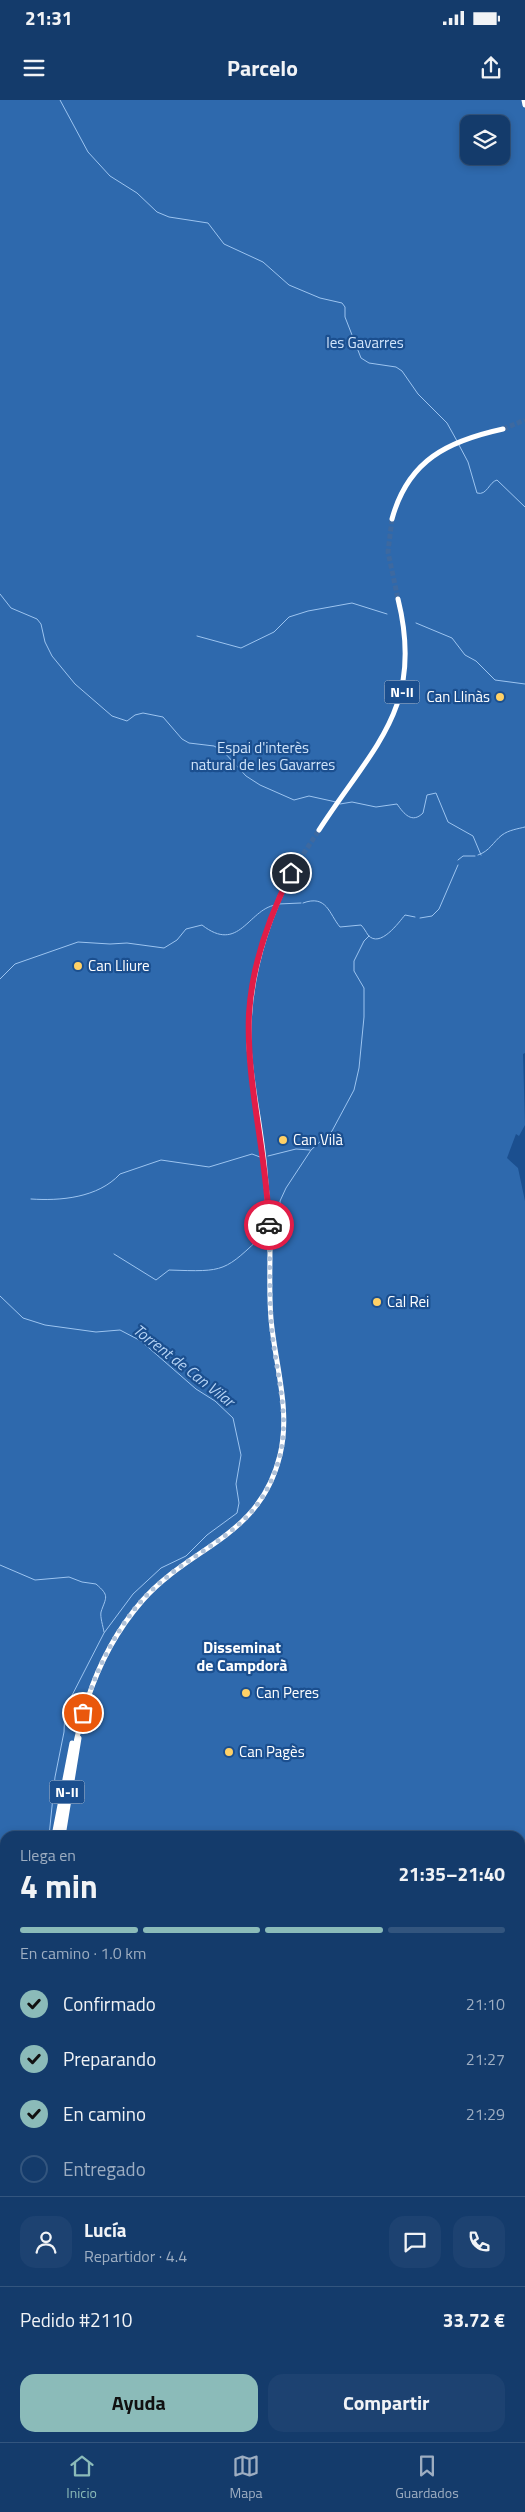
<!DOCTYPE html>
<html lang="es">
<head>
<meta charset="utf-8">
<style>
  :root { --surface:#143b6b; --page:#1d4271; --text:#f1f3f6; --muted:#9dadc1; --line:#33557e; --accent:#8bbbb9 }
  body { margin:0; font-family:"Titillium Web",sans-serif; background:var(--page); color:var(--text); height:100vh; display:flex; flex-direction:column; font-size:19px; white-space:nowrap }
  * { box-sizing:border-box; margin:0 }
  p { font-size:16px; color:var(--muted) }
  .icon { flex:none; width:28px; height:28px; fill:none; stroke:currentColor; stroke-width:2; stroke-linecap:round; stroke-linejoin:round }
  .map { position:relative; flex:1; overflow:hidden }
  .side { position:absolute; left:0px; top:1731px; width:525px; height:611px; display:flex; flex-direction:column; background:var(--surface); border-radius:15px 15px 0 0; box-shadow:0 2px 8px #0003,0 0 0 1px var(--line) }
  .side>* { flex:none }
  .tools { position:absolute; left:460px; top:15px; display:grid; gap:10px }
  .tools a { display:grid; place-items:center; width:50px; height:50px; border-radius:10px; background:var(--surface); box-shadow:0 2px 8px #0003,0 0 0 1px var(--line); font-size:25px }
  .pin { position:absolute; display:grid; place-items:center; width:42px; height:42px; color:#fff; margin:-21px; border:2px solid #fff; border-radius:50%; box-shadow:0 1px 5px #0007 }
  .courier { position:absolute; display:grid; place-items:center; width:50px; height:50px; margin:-25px; border:4px solid #e11d48; border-radius:50%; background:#fff; color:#222; box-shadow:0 1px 6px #0007 }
  .summary em { font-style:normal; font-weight:700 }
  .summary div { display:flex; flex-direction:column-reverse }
  .summary { display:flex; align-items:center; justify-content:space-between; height:85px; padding:0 20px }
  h1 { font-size:32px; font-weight:700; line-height:38px }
  .bar { display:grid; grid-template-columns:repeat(4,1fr); gap:8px 5px; align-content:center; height:60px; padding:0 20px }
  .bar i { height:6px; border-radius:4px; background:var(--line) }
  .bar .selected { background:var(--accent) }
  .bar p { grid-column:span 4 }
  .line { display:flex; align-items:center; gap:12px; padding:0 20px; border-top:1px solid var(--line) }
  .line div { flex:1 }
  .round { display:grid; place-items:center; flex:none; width:52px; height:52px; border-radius:15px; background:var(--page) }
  ol { padding:0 20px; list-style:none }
  li { display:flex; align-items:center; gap:15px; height:55px }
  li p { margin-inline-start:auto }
  li .icon { padding:5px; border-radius:50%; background:var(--accent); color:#111; stroke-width:4 }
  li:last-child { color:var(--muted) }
  li i { width:28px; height:28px; border:2px solid var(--line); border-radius:50% }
  .cta { display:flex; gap:10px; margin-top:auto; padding:10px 20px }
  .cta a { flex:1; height:58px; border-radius:15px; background:var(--accent); color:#111; font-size:20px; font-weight:700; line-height:58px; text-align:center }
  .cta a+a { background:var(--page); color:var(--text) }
  .status { display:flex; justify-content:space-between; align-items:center; height:35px; padding:0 25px; background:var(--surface); direction:ltr }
  .status svg { height:14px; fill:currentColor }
  header { display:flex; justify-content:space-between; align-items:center; height:65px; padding:0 20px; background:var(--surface); font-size:22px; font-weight:700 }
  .menu { display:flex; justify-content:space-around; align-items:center; height:70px; border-top:1px solid var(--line); background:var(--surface); font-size:14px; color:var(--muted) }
  .menu a { display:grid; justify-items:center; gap:2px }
  .menu .selected { color:var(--accent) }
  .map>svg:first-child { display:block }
</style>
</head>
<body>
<div class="status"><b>21:31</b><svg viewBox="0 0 49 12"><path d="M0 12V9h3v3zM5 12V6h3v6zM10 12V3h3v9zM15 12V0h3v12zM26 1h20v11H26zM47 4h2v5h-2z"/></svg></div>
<header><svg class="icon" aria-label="menu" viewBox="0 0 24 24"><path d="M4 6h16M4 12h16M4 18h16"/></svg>Parcelo<svg class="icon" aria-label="share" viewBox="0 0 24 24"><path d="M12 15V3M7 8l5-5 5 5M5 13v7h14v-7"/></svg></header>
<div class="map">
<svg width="525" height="2342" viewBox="0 0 525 2342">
  <rect width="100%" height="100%" fill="#1b4f8f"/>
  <path fill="#2e69ad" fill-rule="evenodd" d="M 0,0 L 525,0 L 525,953 L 523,954 L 525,1025 L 519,1036 L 516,1034 L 507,1058 L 518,1068 L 525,1101 L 525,1941 L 520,1942 L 520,1736 L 5,1736 L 5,1882 L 0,1874 ZM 469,24 L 501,24 L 501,56 L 469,56 Z
    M 0,2126 L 5,2132 L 5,2240 L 0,2232 Z
    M 5,2288 L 5,2338 L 22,2338 L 21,2342 L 0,2342 L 0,2292 Z
    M 28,2338 L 147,2338 L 149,2342 L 28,2342 Z
    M 430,2338 L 505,2338 L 513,2342 L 422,2342 Z"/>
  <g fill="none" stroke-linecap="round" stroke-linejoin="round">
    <path stroke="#9cc4f0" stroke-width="1" d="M 60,0 L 88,52 L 110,76 L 137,93 L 157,112 L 169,117 L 208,123 L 224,144 L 263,162 L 289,185 L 320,198 L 342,203 L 345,207 L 345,217 L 361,258 L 369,263 L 396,267 L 402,271 L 418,294 L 447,323 L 457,341
      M 459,345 L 468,362 L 477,393 C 487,396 489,382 497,380 L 525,407
      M 0,494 L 11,508 L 37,519 L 41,524 L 45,542 L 52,556 L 75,584 L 112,616 L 127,621 L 135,615 L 143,613 L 163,617 L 182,639 L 189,643 L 214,646 L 223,651 L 246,676 L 260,685 L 294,700 L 309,696 L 336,702
      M 416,523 L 452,538 L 465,555 L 476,561 L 495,580 L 525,584
      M 197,536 L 241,548 L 274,532 L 289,517 L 308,511 L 352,503 L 387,514
      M 340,704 L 352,702 L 376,707 L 397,704 C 404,714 412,724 423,713 L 427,695 L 436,693 L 448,722 L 473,736 L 481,755
      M 478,755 C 490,751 493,742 502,735 C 509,730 517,729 525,727
      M 458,760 L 463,756 L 475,756
      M 303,803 C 327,794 329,814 340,827 L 361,825 C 364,828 366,832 368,835 C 380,849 399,822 405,815 L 415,817
      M 278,804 L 301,803
      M 420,818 L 432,816 L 439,809 L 458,765
      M 0,879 L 15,864 L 78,842 L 110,844 L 127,843 L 164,848 L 177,840 L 186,829 L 202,825 C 239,854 248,810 275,805
      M 268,1056 L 296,1049 L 310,1050
      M 31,1099 C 60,1101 98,1098 120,1074 L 161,1060 L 209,1067 L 252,1054 L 260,1057
      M 277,1132 L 280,1131 L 280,1101 L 286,1088 L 311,1050 L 332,1031 L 354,990 L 359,968 L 364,917 L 364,888 L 354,871 L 354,861 L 364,841 L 369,836
      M 114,1154 L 156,1180 L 169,1170 C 226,1172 224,1172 265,1133
      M 0,1196 L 23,1218 L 45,1225 L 96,1232 L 120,1230 L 141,1241 L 196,1289 L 215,1301 L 233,1318 L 241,1355 L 236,1384 L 239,1403 L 237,1413 L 207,1435 L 186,1456 L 161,1468 L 133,1494 L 104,1533 L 65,1609 L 64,1632 L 55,1677 L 49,1736
      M 0,1465 L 35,1480 L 69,1477 L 82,1482 L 96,1484 C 110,1496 106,1497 101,1512 C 100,1517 103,1526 104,1532
      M 520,2329 L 525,2332"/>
    <path stroke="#3c6290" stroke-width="2.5" d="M 0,2133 L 5,2141
      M 520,2187 L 525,2186
      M 520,2195 L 525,2193"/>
    <path stroke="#3d69a0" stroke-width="5" stroke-dasharray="5 2.5" stroke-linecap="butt" d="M 503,329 L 525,320
      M 392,419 L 388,452 L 398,499
      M 291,773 L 319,730"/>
    <path stroke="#d6e6fa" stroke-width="3" d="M 520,1945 L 525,1944"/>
    <path stroke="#f0f6ff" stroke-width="4" d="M 520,2208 L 525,2206
      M 239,2342 L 243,2338"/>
    <path stroke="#fff" stroke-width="5" d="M 524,0 L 525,5
      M 392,419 C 408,360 448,341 503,329
      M 319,730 C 373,646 425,608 398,499
      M 54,1736 L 72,1643
      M 59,1736 C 74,1650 82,1570 142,1501 C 191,1445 260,1438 280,1355 C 291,1310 275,1264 271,1219 C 269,1196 270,1173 270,1150 C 270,1124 267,1097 265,1071 C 262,1029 251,987 249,945 C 247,884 264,827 291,773
      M 63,1736 L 79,1638
      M 0,1846 L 5,1841
      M 0,1849 L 5,1847
      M 0,1865 L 5,1865
      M 0,1877 L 5,1875
      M 0,1898 L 5,1907
      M 520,2246 L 525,2238
      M 520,2311 L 525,2314
      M 515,2338 L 523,2342
      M 397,2342 L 405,2338
      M 411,2342 L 423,2338"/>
    <path stroke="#fff" stroke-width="1" stroke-dasharray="9 4" stroke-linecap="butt" d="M 0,1909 L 5,1918
      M 520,1993 L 525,1989"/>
    <path stroke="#fff" stroke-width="5" d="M 520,2281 L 525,2294"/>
  </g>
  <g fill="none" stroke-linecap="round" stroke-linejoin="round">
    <path stroke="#afc1d8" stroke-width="5" stroke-dasharray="0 9" d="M 83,1613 C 96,1569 119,1521 153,1489 C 203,1442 261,1432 280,1355 C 290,1314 276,1273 272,1231 C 269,1196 270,1161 269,1125"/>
    <path stroke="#e11d48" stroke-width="6" d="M 269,1125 C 267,1055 246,984 249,914 C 252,864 269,817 291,773"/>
  </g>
  <g fill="#ffd166" stroke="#1b4f8f" stroke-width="2">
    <circle cx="500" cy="597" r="5"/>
    <circle cx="78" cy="866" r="5"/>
    <circle cx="283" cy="1040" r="5"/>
    <circle cx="377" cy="1202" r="5"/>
    <circle cx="246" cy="1593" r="5"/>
    <circle cx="229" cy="1652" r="5"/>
  </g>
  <g text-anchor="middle" stroke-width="4.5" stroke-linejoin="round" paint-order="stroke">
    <g fill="#1b4f8f" stroke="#bbcadd" stroke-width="1">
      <rect x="384.5" y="580.5" width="35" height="23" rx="4"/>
      <rect x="49.5" y="1680.5" width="35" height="23" rx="4"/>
    </g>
    <g font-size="14" font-weight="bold" fill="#fff">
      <text x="402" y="597">N-II</text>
      <text x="67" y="1697">N-II</text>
    </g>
    <g font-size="15" fill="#cfe3fa" stroke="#1b4f8f">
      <text x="365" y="248">les Gavarres</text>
      <text x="263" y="653">Espai d'interès<tspan x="263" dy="17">natural de les Gavarres</tspan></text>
    </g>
    <g font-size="15" fill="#fff" stroke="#1b4f8f" text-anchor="start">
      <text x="490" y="602" text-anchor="end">Can Llinàs</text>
      <text x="88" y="871">Can Lliure</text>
      <text x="293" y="1045">Can Vilà</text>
      <text x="387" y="1207">Cal Rei</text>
      <text x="256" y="1598">Can Peres</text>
      <text x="239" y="1657">Can Pagès</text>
    </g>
    <g font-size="16" font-style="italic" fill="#b5d3f5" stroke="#1b4f8f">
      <text transform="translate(184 1265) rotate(38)" y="6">Torrent de Can Vilar</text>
    </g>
    <g font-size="16" font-weight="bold" fill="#fff" stroke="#1b4f8f">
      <text x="242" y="1553">Disseminat<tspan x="242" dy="18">de Campdorà</tspan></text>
    </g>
  </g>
</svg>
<div class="tools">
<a><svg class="icon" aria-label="layers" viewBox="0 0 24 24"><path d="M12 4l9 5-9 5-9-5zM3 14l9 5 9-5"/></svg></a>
</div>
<div class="pin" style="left:83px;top:1613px;background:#ea580c"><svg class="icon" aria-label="bag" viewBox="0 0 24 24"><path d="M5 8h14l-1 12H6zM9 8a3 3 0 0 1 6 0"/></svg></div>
<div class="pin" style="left:291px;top:773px;background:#1f2937"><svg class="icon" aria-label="home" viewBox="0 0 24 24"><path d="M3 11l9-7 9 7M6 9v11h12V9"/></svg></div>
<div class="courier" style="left:269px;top:1125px"><svg class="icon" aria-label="car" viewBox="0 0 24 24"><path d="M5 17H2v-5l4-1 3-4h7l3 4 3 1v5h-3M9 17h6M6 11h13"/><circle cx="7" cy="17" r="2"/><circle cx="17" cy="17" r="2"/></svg></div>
<section class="side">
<div class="summary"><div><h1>4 min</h1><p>Llega en</p></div><em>21:35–21:40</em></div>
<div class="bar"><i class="selected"></i><i class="selected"></i><i class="selected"></i><i></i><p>En camino · 1.0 km</p></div>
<ol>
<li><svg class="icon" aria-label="check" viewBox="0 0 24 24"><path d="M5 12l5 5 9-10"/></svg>Confirmado<p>21:10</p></li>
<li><svg class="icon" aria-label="check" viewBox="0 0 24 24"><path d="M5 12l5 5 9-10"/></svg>Preparando<p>21:27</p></li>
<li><svg class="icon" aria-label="check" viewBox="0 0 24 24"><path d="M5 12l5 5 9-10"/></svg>En camino<p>21:29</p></li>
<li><i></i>Entregado</li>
</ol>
<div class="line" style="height:90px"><a class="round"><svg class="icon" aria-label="person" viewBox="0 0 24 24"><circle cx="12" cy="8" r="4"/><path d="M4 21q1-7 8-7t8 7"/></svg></a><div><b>Lucía</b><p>Repartidor · 4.4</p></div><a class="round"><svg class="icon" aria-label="chat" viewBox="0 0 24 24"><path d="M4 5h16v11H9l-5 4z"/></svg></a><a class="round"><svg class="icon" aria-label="phone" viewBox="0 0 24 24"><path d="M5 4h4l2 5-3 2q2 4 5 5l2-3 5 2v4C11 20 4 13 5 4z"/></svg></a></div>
<div class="line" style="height:65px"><div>Pedido #2110</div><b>33.72 €</b></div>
<div class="cta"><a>Ayuda</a><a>Compartir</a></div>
</section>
</div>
<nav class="menu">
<a class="selected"><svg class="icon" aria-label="home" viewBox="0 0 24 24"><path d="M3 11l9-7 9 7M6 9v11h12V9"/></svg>Inicio</a>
<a><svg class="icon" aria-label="map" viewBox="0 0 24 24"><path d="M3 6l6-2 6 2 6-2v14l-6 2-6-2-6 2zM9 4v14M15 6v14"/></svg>Mapa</a>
<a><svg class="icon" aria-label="saved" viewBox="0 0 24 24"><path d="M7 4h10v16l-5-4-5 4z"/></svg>Guardados</a>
</nav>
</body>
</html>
